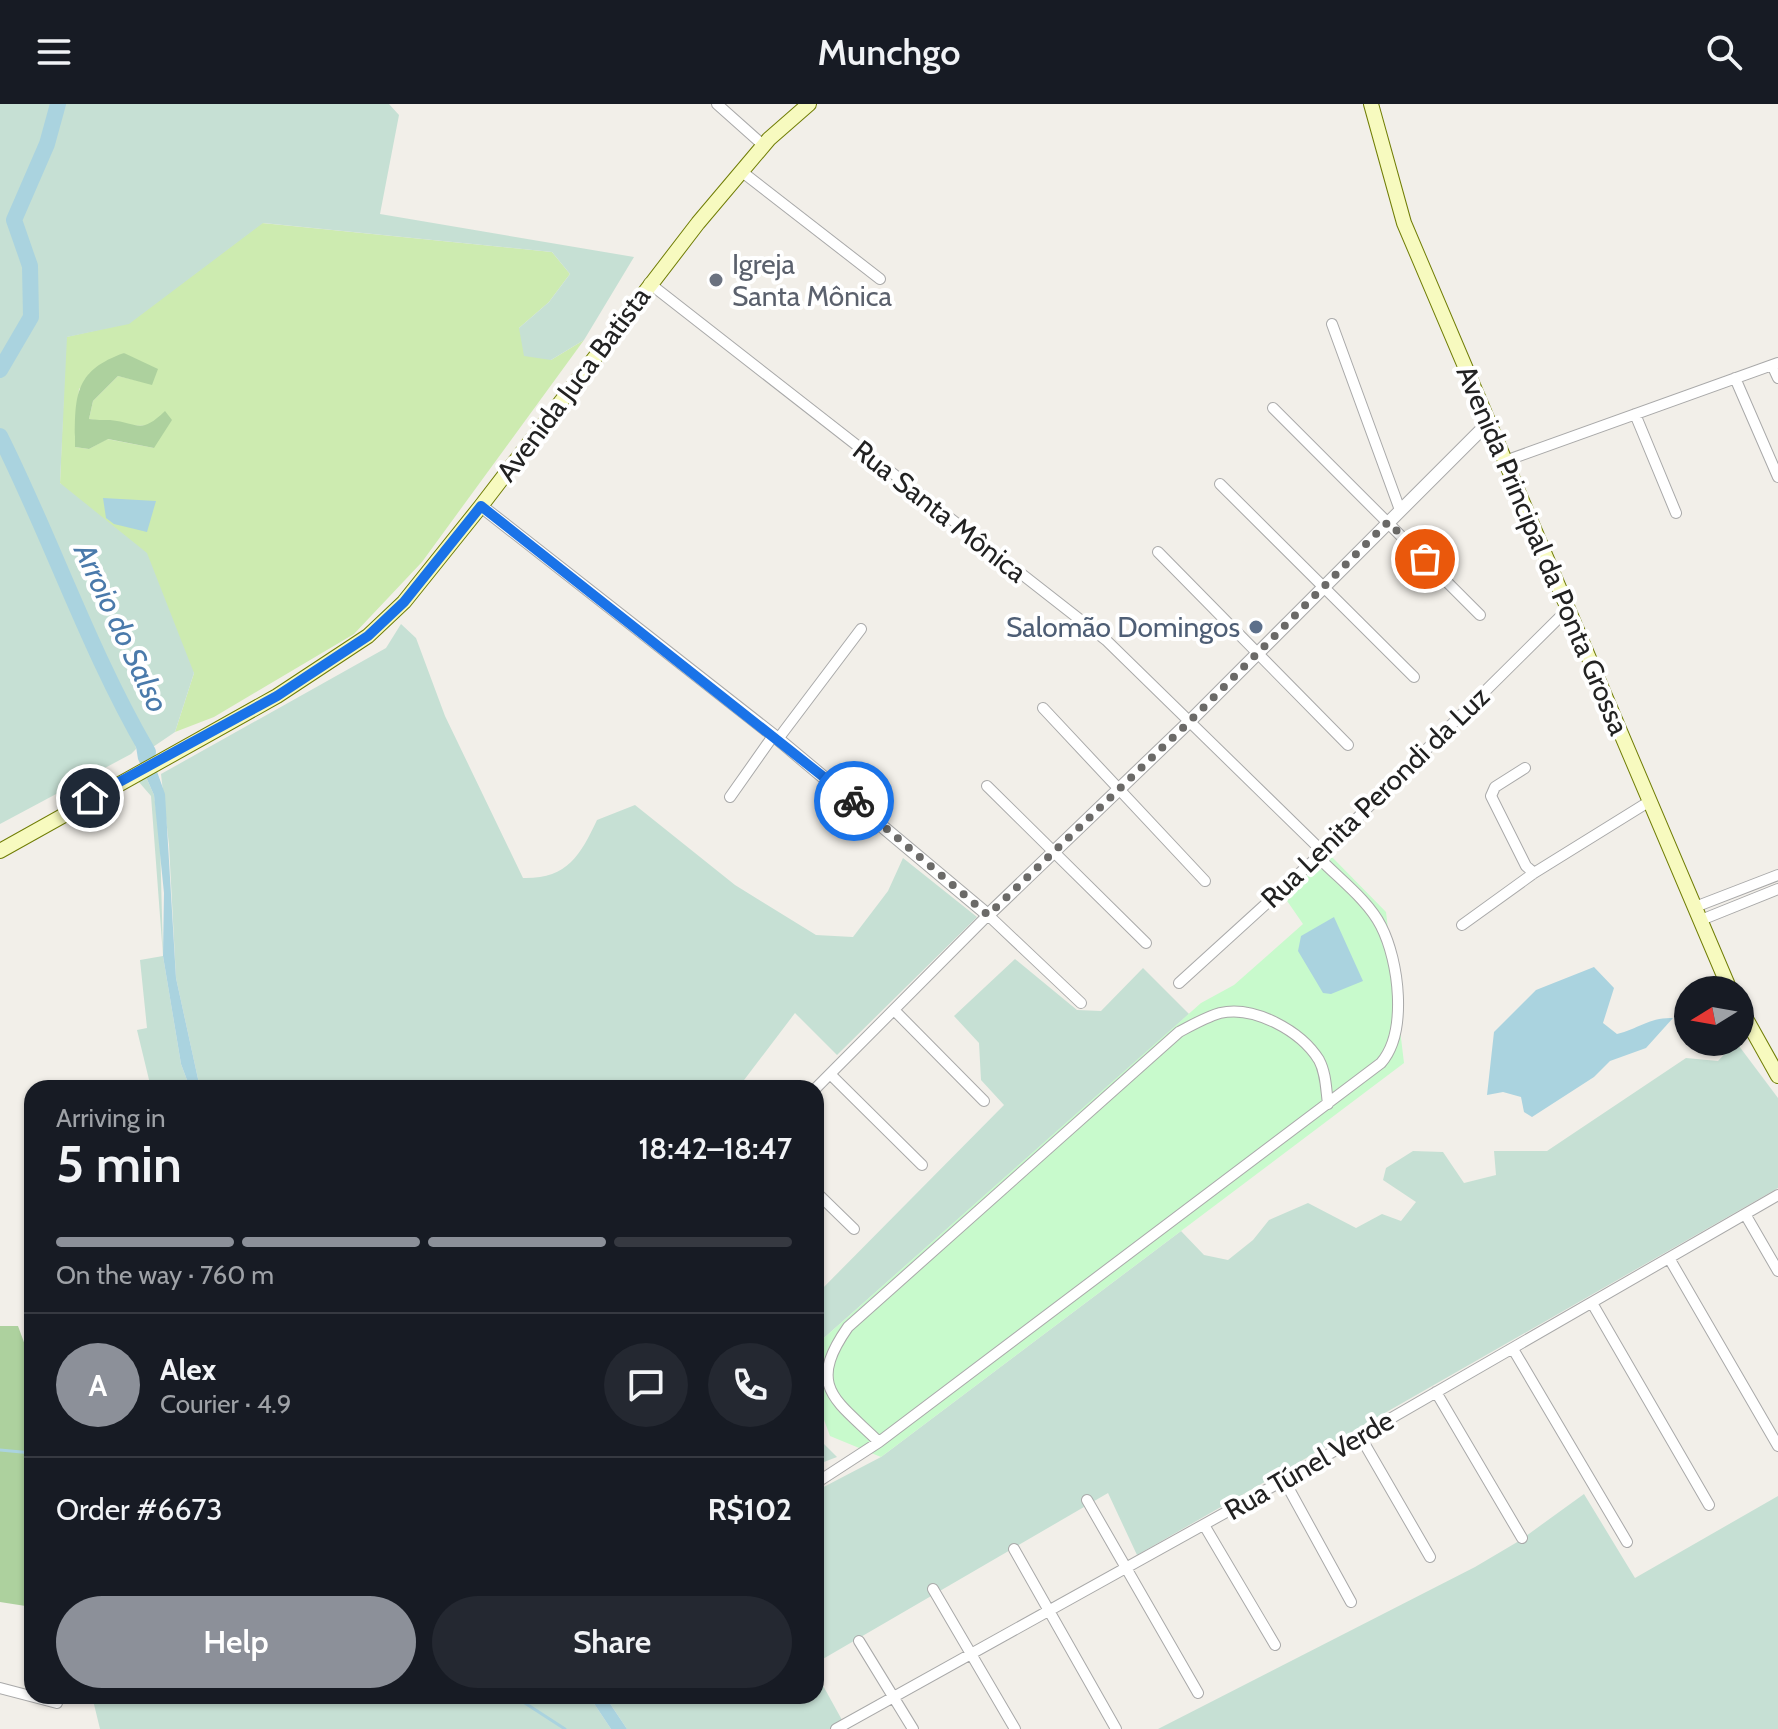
<!DOCTYPE html>
<html lang="en">
<head>
<meta charset="utf-8">
<style>
  :root { --surface:#171b24; --page:#242831; --text:#f1f3f6; --muted:#9ea1a6; --line:#363941; --accent:#8c9099 }
  body { margin:0; font-family:Cabin,sans-serif; background:var(--page); color:var(--text); height:100vh; display:flex; flex-direction:column; font-size:30px; white-space:nowrap }
  * { box-sizing:border-box; margin:0 }
  p { font-size:26px; color:var(--muted) }
  .icon { flex:none; width:44px; height:44px; fill:none; stroke:currentColor; stroke-width:2; stroke-linecap:round; stroke-linejoin:round }
  .map { position:relative; flex:1; overflow:hidden }
  .panel { position:absolute; left:24px; top:976px; width:800px; height:624px; display:flex; flex-direction:column; background:var(--surface); border-radius:24px; box-shadow:0 2px 6px #0004 }
  .panel>* { flex:none }
  .needle { width:52px; rotate:259deg }
  .tools { position:absolute; left:1674px; top:872px; display:grid; gap:16px }
  .tools a { display:grid; place-items:center; width:80px; height:80px; border-radius:50%; background:var(--surface); box-shadow:0 2px 6px #0004; font-size:40px }
  .pin { position:absolute; display:grid; place-items:center; width:68px; height:68px; color:#fff; margin:-34px; border:4px solid #fff; border-radius:50%; box-shadow:0 2px 8px #0007 }
  .courier { position:absolute; display:grid; place-items:center; width:80px; height:80px; margin:-40px; border:6px solid #1a73e8; border-radius:50%; background:#fff; color:#222; box-shadow:0 2px 10px #0007 }
  .head em { font-style:normal; font-weight:600 }
  .head div { display:flex; flex-direction:column-reverse }
  .head { display:flex; align-items:center; justify-content:space-between; height:136px; padding:0 32px }
  h1 { font-size:52px; font-weight:600; line-height:60px }
  .bar { display:grid; grid-template-columns:repeat(4,1fr); gap:12px 8px; align-content:center; height:96px; padding:0 32px }
  .bar i { height:10px; border-radius:6px; background:var(--line) }
  .bar .selected { background:var(--accent) }
  .bar p { grid-column:span 4 }
  .line { display:flex; align-items:center; gap:20px; padding:0 32px; border-top:2px solid var(--line) }
  .line div { flex:1 }
  .round { display:grid; place-items:center; flex:none; width:84px; height:84px; border-radius:42px; background:var(--page) }
  .cta { display:flex; gap:16px; margin-top:auto; padding:16px 32px }
  .cta a { flex:1; height:92px; border-radius:48px; background:var(--accent); color:#fff; font-size:32px; font-weight:600; line-height:92px; text-align:center }
  .cta a+a { background:var(--page); color:var(--text) }
  header { display:flex; justify-content:space-between; align-items:center; height:104px; padding:0 32px; background:var(--surface); font-size:36px; font-weight:600 }
  .map>svg:first-child { display:block }
</style>
</head>
<body>
<header><svg class="icon" aria-label="menu" viewBox="0 0 24 24"><path d="M4 6h16M4 12h16M4 18h16"/></svg>Munchgo<svg class="icon" aria-label="search" viewBox="0 0 24 24"><circle cx="10" cy="10" r="6"/><path d="M15 15l6 6"/></svg></header>
<div class="map">
<svg width="1778" height="1625" viewBox="0 0 1778 1625">
  <rect width="100%" height="100%" fill="#f2efe9"/>
  <path fill="#cdebb0" fill-rule="evenodd" d="M 262,119 L 552,148 L 570,170 L 549,198 L 519,224 L 551,256 L 584,236 L 422,458 L 354,530 L 214,613 L 175,628 L 194,569 L 60,379 L 66,233 L 129,219 ZM 124,249 L 152,280 L 118,272 L 93,297 L 89,315 C 109,318 131,324 151,321 L 154,344 L 107,335 L 89,345 L 75,343 L 79,285 Z"/>
  <path fill="#add19e" d="M 124,249 L 158,265 L 152,281 L 118,272 L 93,297 L 89,315 C 96,316 103,316 110,316 C 139,319 140,331 165,307 L 172,316 L 154,344 L 108,335 L 89,345 L 75,343 C 75,293 73,267 124,249 Z
    M 0,1222 L 18,1222 L 32,1260 L 32,1503 L 0,1498 Z"/>
  <path fill="#c6e0d4" d="M 0,0 L 389,0 L 399,11 L 380,110 L 634,153 L 584,236 L 551,256 L 524,252 L 519,224 L 549,198 L 570,170 L 552,148 L 263,119 L 129,220 L 67,233 L 60,379 L 147,449 L 194,569 L 175,628 L 150,645 L 144,632 L 135,630 L 136,645 L 131,650 L 0,720 Z
    M 401,520 L 416,534 L 445,612 L 523,774 C 567,775 580,752 597,716 L 635,701 L 735,781 L 816,831 L 853,833 L 888,787 L 903,754 L 977,813 L 837,951 L 795,909 L 738,984 L 200,984 L 176,874 L 169,741 L 161,670 L 386,544 Z
    M 145,671 L 154,691 L 160,734 L 163,852 L 181,960 L 190,984 L 151,984 L 137,926 L 147,924 L 140,856 L 163,852 L 151,692 L 138,677 Z
    M 1015,855 L 1077,906 L 1101,907 L 1143,864 L 1189,910 L 816,1241 L 816,1191 L 1004,1001 L 981,976 L 979,939 L 954,912 Z
    M 1736,938 L 1778,994 L 1778,1084 L 1137,1451 L 1108,1389 L 816,1559 L 816,1387 L 881,1353 L 1181,1127 L 1204,1151 L 1228,1156 L 1253,1136 L 1269,1116 L 1308,1099 L 1356,1124 L 1382,1110 L 1401,1117 L 1416,1098 L 1383,1076 L 1386,1064 L 1413,1047 L 1443,1048 L 1464,1079 L 1496,1071 L 1494,1047 L 1547,1047 L 1686,954 L 1718,957 Z
    M 816,1334 L 818,1334 L 837,1353 L 816,1361 Z
    M 1584,1390 L 1635,1474 L 1778,1392 L 1778,1625 L 1158,1625 L 1475,1463 L 1519,1437 Z
    M 816,1569 L 847,1625 L 627,1625 L 605,1592 L 816,1592 Z
    M 92,1592 L 589,1592 L 611,1625 L 100,1625 Z"/>
  <path fill="#c8facc" d="M 1331,752 L 1386,808 L 1404,959 L 881,1353 L 830,1332 L 816,1294 L 816,1241 L 1201,899 L 1234,881 L 1303,820 L 1283,791 Z"/>
  <path fill="#aad3df" d="M 103,394 L 156,397 L 147,428 L 114,420 L 106,414 Z
    M 134,630 L 144,631 L 165,690 L 176,874 L 200,984 L 190,984 L 181,960 L 163,852 L 164,789 L 154,691 L 138,655 Z
    M 1334,813 L 1363,877 L 1331,890 L 1323,889 L 1298,847 L 1301,832 Z
    M 1594,863 L 1614,884 L 1603,919 L 1617,930 C 1638,925 1650,913 1673,914 L 1646,944 L 1610,957 L 1594,973 L 1532,1013 L 1524,1008 L 1521,993 L 1503,988 L 1487,991 L 1494,928 L 1536,886 Z
    M 589,1592 L 605,1592 L 627,1625 L 611,1625 Z"/>
  <g fill="none" stroke-linecap="round" stroke-linejoin="round">
    <path stroke="#aad3df" stroke-width="3" d="M 0,1346 L 32,1349
      M 514,1592 L 565,1625"/>
    <path stroke="#aad3df" stroke-width="16" d="M 0,266 L 31,213 L 30,162 L 14,116 L 47,40 L 58,0
      M 0,332 C 52,436 89,547 148,648"/>
    <g stroke="#a9a9a9" stroke-width="12">
      <path id="minor" d="M 717,0 L 763,41
        M 741,67 L 880,175
        M 649,179 L 1106,536 L 1323,748
        M 1332,220 L 1400,406
        M 1772,261 L 1778,274
        M 1735,274 L 1778,373
        M 1273,304 L 1480,511
        M 1635,310 L 1676,409
        M 1505,357 L 1778,259
        M 1220,380 L 1414,573
        M 1158,448 L 1348,641
        M 1043,604 L 1205,777
        M 778,635 L 861,525
        M 1525,664 L 1495,683 L 1491,692 L 1526,762 L 1534,769
        M 987,682 L 1146,839
        M 730,693 L 773,632
        M 1695,803 L 1778,771
        M 1701,816 L 1778,785
        M 1462,821 L 1534,769 L 1650,697
        M 1179,879 L 1323,748 L 1568,505
        M 895,907 L 984,997
        M 830,970 L 922,1061
        M 816,984 L 988,811 L 1081,899
        M 816,1088 L 854,1125
        M 1745,1110 L 1778,1167
        M 1669,1154 L 1778,1342
        M 1592,1199 L 1709,1401
        M 1513,1245 L 1627,1438
        M 1436,1288 L 1522,1434
        M 1360,1332 L 1430,1453
        M 879,1338 C 835,1295 806,1283 848,1223 L 1179,928 C 1192,921 1206,913 1220,909 C 1254,901 1301,927 1319,956 C 1326,969 1326,985 1328,1000
        M 1284,1376 L 1351,1498
        M 816,1379 L 879,1338 L 1381,959 C 1408,928 1399,857 1381,822 C 1368,796 1338,774 1318,753
        M 1087,1396 L 1198,1589
        M 1204,1421 L 1275,1541
        M 1014,1445 L 1116,1625
        M 933,1485 L 1015,1625
        M 859,1537 L 913,1625
        M 0,1584 L 57,1599
        M 836,1625 L 1284,1376 L 1778,1091"/>
    </g>
    <g stroke="#a9a9a9" stroke-width="14">
      <path id="tertiary" d="M 481,402 L 778,635 L 988,811 L 1189,618 L 1489,318"/>
    </g>
    <g stroke="#707d05" stroke-width="16">
      <path id="secondary" d="M 1371,0 L 1404,119 L 1730,886
        M 0,747 L 277,592 L 368,532 L 404,498 L 481,402 L 698,119 L 769,35 L 809,0
        M 1740,904 L 1778,972"/>
    </g>
    <use href="#minor" stroke="#fff" stroke-width="10"/>
    <use href="#tertiary" stroke="#fff" stroke-width="12"/>
    <use href="#secondary" stroke="#f7fabf" stroke-width="14"/>
  </g>
  <g fill="none" stroke-linecap="round" stroke-linejoin="round">
    <path stroke="#6b6a68" stroke-width="8" stroke-dasharray="0 14.4" d="M 854,697 L 988,811 L 1189,618 L 1388,418 L 1425,455"/>
    <path stroke="#1a73e8" stroke-width="10" d="M 90,694 L 277,592 L 368,532 L 404,498 L 481,402 L 854,697"/>
  </g>
  <circle fill="#6b7280" stroke="#fff" stroke-width="3" cx="716" cy="176" r="8"/>
  <circle fill="#5c6f8a" stroke="#fff" stroke-width="3" cx="1256" cy="523" r="8"/>
  <g text-anchor="middle" stroke-width="8" stroke-linejoin="round" paint-order="stroke">
    <g font-size="28" fill="#5b616d" stroke="#fff" text-anchor="start">
      <text x="732" y="170">Igreja<tspan x="732" dy="32">Santa Mônica</tspan></text>
    </g>
    <g font-size="28" fill="#222" stroke="#fff">
      <text transform="translate(573 280) rotate(-53)" y="10">Avenida Juca Batista</text>
      <text transform="translate(940 407) rotate(38)" y="10">Rua Santa Mônica</text>
      <text transform="translate(1543 446) rotate(67)" y="10">Avenida Principal da Ponta Grossa</text>
      <text transform="translate(1375 693) rotate(-44)" y="10">Rua Lenita Perondi da Luz</text>
      <text transform="translate(1309 1361) rotate(-30)" y="10">Rua Túnel Verde</text>
    </g>
    <g font-size="28" fill="#4e5e75" stroke="#fff" text-anchor="end">
      <text x="1240" y="533">Salomão Domingos</text>
    </g>
    <g font-size="30" font-style="italic" fill="#4a7aab" stroke="#fff">
      <text transform="translate(121 524) rotate(65)" y="10">Arroio do Salso</text>
    </g>
  </g>
</svg>
<div class="tools">
<a><svg class="needle" viewBox="-14 -14 28 28"><path d="M0-13l5 13h-10z" fill="#e53935"/><path d="M0 13l5-13h-10z" fill="#9ea1a6"/></svg></a>
</div>
<div class="pin" style="left:1425px;top:455px;background:#ea580c"><svg class="icon" aria-label="bag" viewBox="0 0 24 24"><path d="M5 8h14l-1 12H6zM9 8a3 3 0 0 1 6 0"/></svg></div>
<div class="pin" style="left:90px;top:694px;background:#1f2937"><svg class="icon" aria-label="home" viewBox="0 0 24 24"><path d="M3 11l9-7 9 7M6 9v11h12V9"/></svg></div>
<div class="courier" style="left:854px;top:697px"><svg class="icon" aria-label="bike" viewBox="0 0 24 24"><circle cx="6" cy="16" r="4"/><circle cx="18" cy="16" r="4"/><path d="M6 16l4-8h5l3 8M10 8l3 8H6M13 5h3"/></svg></div>
<section class="panel">
<div class="head"><div><h1>5 min</h1><p>Arriving in</p></div><em>18:42–18:47</em></div>
<div class="bar"><i class="selected"></i><i class="selected"></i><i class="selected"></i><i></i><p>On the way · 760 m</p></div>
<div class="line" style="height:144px"><b class="round" style="background:var(--accent);color:#fff">A</b><div><b>Alex</b><p>Courier · 4.9</p></div><a class="round"><svg class="icon" aria-label="chat" viewBox="0 0 24 24"><path d="M4 5h16v11H9l-5 4z"/></svg></a><a class="round"><svg class="icon" aria-label="phone" viewBox="0 0 24 24"><path d="M5 4h4l2 5-3 2q2 4 5 5l2-3 5 2v4C11 20 4 13 5 4z"/></svg></a></div>
<div class="line" style="height:104px"><div>Order #6673</div><b>R$102</b></div>
<div class="cta"><a>Help</a><a>Share</a></div>
</section>
</div>
</body>
</html>
